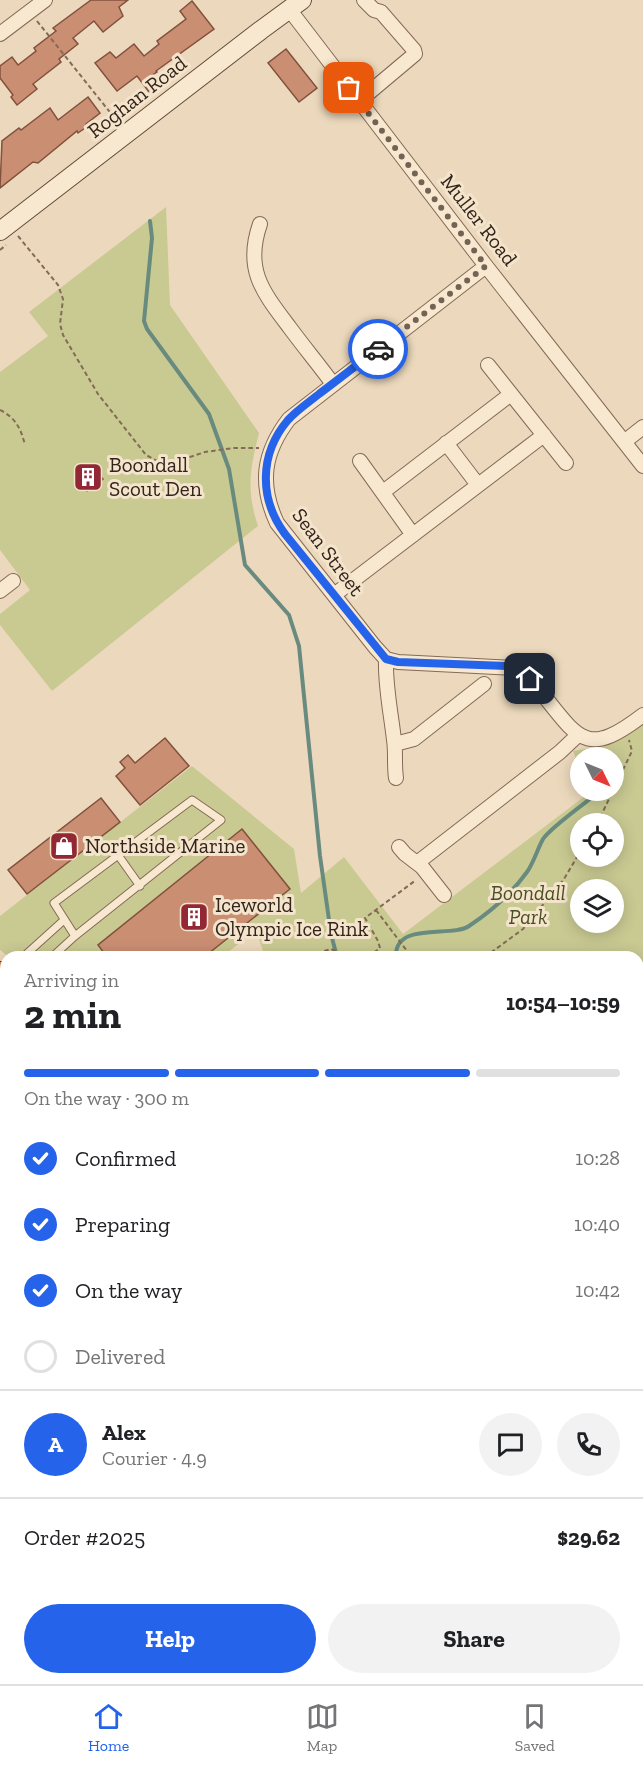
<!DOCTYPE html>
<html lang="en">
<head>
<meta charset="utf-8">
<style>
  :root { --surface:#fff; --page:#f2f2f2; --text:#202124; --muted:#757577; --line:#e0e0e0; --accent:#2563eb }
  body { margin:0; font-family:"Zilla Slab",serif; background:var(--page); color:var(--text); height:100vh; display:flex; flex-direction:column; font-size:22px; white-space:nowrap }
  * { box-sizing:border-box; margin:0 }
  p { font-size:20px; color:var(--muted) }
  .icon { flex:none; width:33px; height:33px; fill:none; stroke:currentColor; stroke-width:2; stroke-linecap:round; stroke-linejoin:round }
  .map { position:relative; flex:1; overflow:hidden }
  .side { position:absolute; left:0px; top:951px; width:644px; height:734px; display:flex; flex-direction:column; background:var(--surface); border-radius:18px 18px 0 0; box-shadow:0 3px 15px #0003 }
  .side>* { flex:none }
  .needle { width:39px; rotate:133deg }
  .buttons { position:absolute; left:570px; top:747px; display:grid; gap:12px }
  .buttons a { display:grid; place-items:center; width:54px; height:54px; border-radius:50%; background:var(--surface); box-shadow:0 3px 15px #0003; font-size:30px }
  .pin { position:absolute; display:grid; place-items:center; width:51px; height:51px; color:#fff; margin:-26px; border-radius:12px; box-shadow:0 3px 9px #0006 }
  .courier { position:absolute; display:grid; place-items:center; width:60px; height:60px; margin:-30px; border:4px solid #2563eb; border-radius:50%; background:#fff; color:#222; box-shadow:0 2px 8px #0007 }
  .head em { font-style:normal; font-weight:700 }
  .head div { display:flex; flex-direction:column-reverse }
  .head { display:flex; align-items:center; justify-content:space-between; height:102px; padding:0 24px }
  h1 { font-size:39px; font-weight:700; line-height:45px }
  .bar { display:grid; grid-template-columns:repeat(4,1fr); gap:9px 6px; align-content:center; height:72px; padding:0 24px }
  .bar i { height:8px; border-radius:4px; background:var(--line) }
  .bar .current { background:var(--accent) }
  .bar p { grid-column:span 4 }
  .line { display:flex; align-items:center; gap:15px; padding:0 24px; border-top:2px solid var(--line) }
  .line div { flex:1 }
  .round { display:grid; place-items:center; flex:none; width:63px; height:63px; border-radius:32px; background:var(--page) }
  ol { padding:0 24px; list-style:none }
  li { display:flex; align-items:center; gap:18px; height:66px }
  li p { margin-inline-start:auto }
  li .icon { padding:6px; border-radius:50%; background:var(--accent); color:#fff; stroke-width:4 }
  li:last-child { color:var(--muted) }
  li i { width:33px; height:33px; border:3px solid var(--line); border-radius:50% }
  .primary-button { display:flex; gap:12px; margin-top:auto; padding:12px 24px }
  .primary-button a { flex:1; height:69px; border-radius:36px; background:var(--accent); color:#fff; font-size:24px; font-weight:700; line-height:69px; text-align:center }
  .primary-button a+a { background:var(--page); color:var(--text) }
  .tab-bar { display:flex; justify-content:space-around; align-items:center; height:84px; border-top:2px solid var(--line); background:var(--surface); font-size:16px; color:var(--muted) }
  .tab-bar a { display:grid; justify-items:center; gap:3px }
  .tab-bar .current { color:var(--accent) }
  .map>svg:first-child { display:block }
</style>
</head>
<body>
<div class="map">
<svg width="643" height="1684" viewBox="0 0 643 1684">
  <rect width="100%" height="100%" fill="#ecd9bd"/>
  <path fill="#c9ca92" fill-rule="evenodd" d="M 166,207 L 170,305 L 259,433 C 250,469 246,490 258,526 L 52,691 L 0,625 L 0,614 L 30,590 L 0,550 L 0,372 L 48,336 L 29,312 Z
    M 643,724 L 643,1215 L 638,1221 L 638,957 L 265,957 L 256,930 L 222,957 L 9,957 L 0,950 L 0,916 L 192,766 L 294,849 L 301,893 L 344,857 L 403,934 L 589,793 L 589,791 L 614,790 L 614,758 L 580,758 L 580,769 L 573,751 C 605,746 617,743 643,724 ZM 580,824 L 614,824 L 614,856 L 580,856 ZM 580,890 L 614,890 L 614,922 L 580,922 Z
    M 0,1540 L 6,1543 L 6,1678 L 193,1679 L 189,1684 L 0,1684 Z"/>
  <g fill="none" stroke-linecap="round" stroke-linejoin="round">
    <path stroke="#698b7f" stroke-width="4" d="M 150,221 L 152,238 L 144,321 L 147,329 L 209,414 L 229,469 L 245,565 L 289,615 L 299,646 L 320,856 L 331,934 L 337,957
      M 396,957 C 394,921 452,938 469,926 C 490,912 512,893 527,872 C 534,862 537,850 543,839 C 551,827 587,802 600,791
      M 0,1014 L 6,1019
      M 638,1475 L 643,1480"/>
  </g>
  <path fill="#ca8e73" stroke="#82513d" stroke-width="1.5" d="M 91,0 L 128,0 L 119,7 L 123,16 L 103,32 L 94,21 L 73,38 L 78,44 L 59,59 L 61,62 L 33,84 L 37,89 L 17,105 L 11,97 L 13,95 L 0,78 L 0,66 L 12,57 L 18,65 L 36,51 L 34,48 L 56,31 L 53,28 Z
    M 192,1 L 214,29 L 156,71 L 157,72 L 151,76 L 158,85 L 149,92 L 137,76 L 117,91 L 95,63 L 110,52 L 116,58 L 134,44 L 144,56 L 159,44 L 157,41 L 186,19 L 180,11 Z
    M 286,49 L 317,88 L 299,102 L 268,63 Z
    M 88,97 L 100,113 L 86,124 L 88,126 L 78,133 L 77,131 L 38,163 L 33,162 L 0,188 L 2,141 L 19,128 L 21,130 L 50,108 L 58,120 Z
    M 92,465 L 103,479 L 87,491 L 76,477 Z
    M 165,738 L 189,766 L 140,805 L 116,776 L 125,768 L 120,762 L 128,755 L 135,763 Z
    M 101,798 L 120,822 L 27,894 L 8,870 Z
    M 242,829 L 290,889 L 204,957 L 107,957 L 98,945 Z"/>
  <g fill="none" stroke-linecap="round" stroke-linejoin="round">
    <g stroke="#846a57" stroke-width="9">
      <path id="lane" d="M 192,800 L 221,820 L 75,936 L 54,903 Z
        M 118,855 L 140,886
        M 23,957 L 64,920
        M 52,957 L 75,936
        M 0,1386 L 6,1387"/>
    </g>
    <g stroke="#846a57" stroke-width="16">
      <path id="street" d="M 289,9 L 486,266 L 643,466
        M 0,34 L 45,0
        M 359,101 L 415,54 L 414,50 L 381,12 L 374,10 L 364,0
        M 260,224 C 244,270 263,292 290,328 C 304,347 319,365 333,384
        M 486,266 L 289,419 C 263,453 259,484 277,523 L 375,647 L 386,659 L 398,662 L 514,668 C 526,673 533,682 541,692 C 579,740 587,758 643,715
        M 488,365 L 566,463
        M 624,442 L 643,427
        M 446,443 L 478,485
        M 360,461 L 413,535
        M 383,492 L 511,394
        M 0,591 L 13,581
        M 334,595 L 544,435
        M 386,659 C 385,686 391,713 394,740 C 396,752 394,764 396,778
        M 395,744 L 414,739 L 484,684
        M 399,847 L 405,854 L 422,867 L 444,895
        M 417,863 L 560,752 L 578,735
        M 0,1270 L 6,1275
        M 0,1371 L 6,1372"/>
    </g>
    <g stroke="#654b3a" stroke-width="20">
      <path id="secondary" d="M 0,231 L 261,30 L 302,0"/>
    </g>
    <g stroke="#51392b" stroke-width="26">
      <path id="highway" d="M 0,974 L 6,979
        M 0,1037 L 6,1042
        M 638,1304 L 643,1297
        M 638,1361 L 643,1355
        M 638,1616 L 643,1623
        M 638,1651 L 643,1658
        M 329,1684 L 333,1678
        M 378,1684 L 382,1678"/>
    </g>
    <path stroke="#846a57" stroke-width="2" stroke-dasharray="4.5 3" stroke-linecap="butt" d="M 37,21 L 117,121
      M 18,236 L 58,285 L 63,299 L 60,324 L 63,335 L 98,394 L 146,455 L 159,462 L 169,464 L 205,452 L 234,448 L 259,448
      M 0,250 L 6,245
      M 0,410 C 16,418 21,429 25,445
      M 597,824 L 632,751 L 629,740
      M 376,910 L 407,951 L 414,957
      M 320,957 L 324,951 L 331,949 L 346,957
      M 368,957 L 380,948 L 378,941 L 365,918 L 416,880
      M 485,957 L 523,929 L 564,879 L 580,852
      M 638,1229 L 643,1223
      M 638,1271 L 643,1264
      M 638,1481 L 643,1475
      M 0,1494 L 6,1495
      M 503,1678 L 508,1684
      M 261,1684 L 265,1678
      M 302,1684 L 307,1678"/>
    <use href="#lane" stroke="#f8e8d0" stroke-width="7"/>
    <use href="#street" stroke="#f8e8d0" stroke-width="14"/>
    <use href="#secondary" stroke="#f8e8d0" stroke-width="18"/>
    <use href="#highway" stroke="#dc8e4d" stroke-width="24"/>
    <g stroke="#33241b" stroke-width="6">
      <path id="rail" d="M 0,1423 L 6,1424
        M 566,1678 L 572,1684"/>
    </g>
    <use href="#rail" stroke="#f4e4cc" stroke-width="4" stroke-dasharray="11" stroke-linecap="butt"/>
  </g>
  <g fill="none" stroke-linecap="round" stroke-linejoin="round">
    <path stroke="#746354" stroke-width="6" stroke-dasharray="0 10.8" d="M 349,88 L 486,266 L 378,349"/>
    <path stroke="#2563eb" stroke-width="8" d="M 378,349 C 358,364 339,379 319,394 C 309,402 297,410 288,420 C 259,454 259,499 285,534 L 386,659 L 398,662 L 507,666 L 520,670 L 530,679"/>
  </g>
  <defs>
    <g id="building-square" transform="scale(1.5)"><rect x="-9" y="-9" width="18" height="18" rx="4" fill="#912834" stroke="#f4e4cc"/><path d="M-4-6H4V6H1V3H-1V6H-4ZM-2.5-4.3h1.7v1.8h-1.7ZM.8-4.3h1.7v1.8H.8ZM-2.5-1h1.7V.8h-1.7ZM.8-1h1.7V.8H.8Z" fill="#fff"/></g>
    <g id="shop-square" transform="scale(1.5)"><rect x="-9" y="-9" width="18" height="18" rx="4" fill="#912834" stroke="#f4e4cc"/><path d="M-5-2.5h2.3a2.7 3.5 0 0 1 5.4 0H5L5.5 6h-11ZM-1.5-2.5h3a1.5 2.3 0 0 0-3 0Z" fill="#fff"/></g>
  </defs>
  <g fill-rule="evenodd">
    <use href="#building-square" x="88" y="477"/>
    <use href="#shop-square" x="64" y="846"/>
    <use href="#building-square" x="194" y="917"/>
  </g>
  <g text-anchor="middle" stroke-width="6" stroke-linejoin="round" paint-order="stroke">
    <g font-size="21" fill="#33241b" stroke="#f4e4cc">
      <text transform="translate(137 97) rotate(-38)" y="7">Roghan Road</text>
      <text transform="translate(479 220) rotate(52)" y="7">Muller Road</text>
      <text transform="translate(328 552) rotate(53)" y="7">Sean Street</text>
    </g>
    <g font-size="21" fill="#33241b" stroke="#f4e4cc" text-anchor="start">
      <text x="109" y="472">Boondall<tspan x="109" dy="24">Scout Den</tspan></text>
      <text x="85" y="853">Northside Marine</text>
      <text x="215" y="912">Iceworld<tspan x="215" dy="24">Olympic Ice Rink</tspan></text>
    </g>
    <g font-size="21" font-style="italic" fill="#494f22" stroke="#f4e4cc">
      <text x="528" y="900">Boondall<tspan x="528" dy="24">Park</tspan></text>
    </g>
  </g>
</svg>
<div class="buttons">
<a><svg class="needle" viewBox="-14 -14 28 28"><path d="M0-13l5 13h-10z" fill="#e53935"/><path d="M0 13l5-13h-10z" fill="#757577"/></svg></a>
<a><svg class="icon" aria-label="locate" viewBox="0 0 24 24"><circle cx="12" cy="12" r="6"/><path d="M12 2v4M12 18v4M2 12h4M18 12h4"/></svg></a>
<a><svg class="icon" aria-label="layers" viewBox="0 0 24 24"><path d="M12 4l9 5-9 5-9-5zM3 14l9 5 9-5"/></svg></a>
</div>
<div class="pin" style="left:349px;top:88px;background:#ea580c"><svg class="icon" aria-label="bag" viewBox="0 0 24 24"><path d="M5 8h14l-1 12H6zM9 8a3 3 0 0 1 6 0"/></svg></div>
<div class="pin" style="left:530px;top:679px;background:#1f2937"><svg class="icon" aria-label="home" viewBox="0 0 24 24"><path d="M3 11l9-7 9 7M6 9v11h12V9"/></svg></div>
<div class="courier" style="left:378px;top:349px"><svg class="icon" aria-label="car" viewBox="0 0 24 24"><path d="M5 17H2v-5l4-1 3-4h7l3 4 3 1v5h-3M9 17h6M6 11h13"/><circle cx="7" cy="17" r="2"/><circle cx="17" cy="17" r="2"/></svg></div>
<section class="side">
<div class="head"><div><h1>2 min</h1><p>Arriving in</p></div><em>10:54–10:59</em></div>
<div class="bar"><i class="current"></i><i class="current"></i><i class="current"></i><i></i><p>On the way · 300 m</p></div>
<ol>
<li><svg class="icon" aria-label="check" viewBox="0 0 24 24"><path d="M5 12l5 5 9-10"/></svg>Confirmed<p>10:28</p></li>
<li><svg class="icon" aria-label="check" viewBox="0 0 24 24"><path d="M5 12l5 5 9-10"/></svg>Preparing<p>10:40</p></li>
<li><svg class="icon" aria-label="check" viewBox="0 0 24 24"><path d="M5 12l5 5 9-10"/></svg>On the way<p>10:42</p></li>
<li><i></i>Delivered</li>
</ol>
<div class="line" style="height:108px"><b class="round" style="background:var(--accent);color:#fff">A</b><div><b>Alex</b><p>Courier · 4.9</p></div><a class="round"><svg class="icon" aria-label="chat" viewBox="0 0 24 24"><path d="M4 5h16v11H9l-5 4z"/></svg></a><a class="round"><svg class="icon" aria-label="phone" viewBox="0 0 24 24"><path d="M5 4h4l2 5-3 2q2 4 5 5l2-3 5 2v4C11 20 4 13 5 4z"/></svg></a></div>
<div class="line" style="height:78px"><div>Order #2025</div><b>$29.62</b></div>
<div class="primary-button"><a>Help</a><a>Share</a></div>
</section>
</div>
<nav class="tab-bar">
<a class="current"><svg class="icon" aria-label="home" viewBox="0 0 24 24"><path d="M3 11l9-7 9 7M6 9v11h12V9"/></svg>Home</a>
<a><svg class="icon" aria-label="map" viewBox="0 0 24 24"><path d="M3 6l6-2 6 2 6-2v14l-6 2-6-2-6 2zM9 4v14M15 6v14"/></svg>Map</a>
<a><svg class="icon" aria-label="saved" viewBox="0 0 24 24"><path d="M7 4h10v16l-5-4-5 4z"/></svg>Saved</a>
</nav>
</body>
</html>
